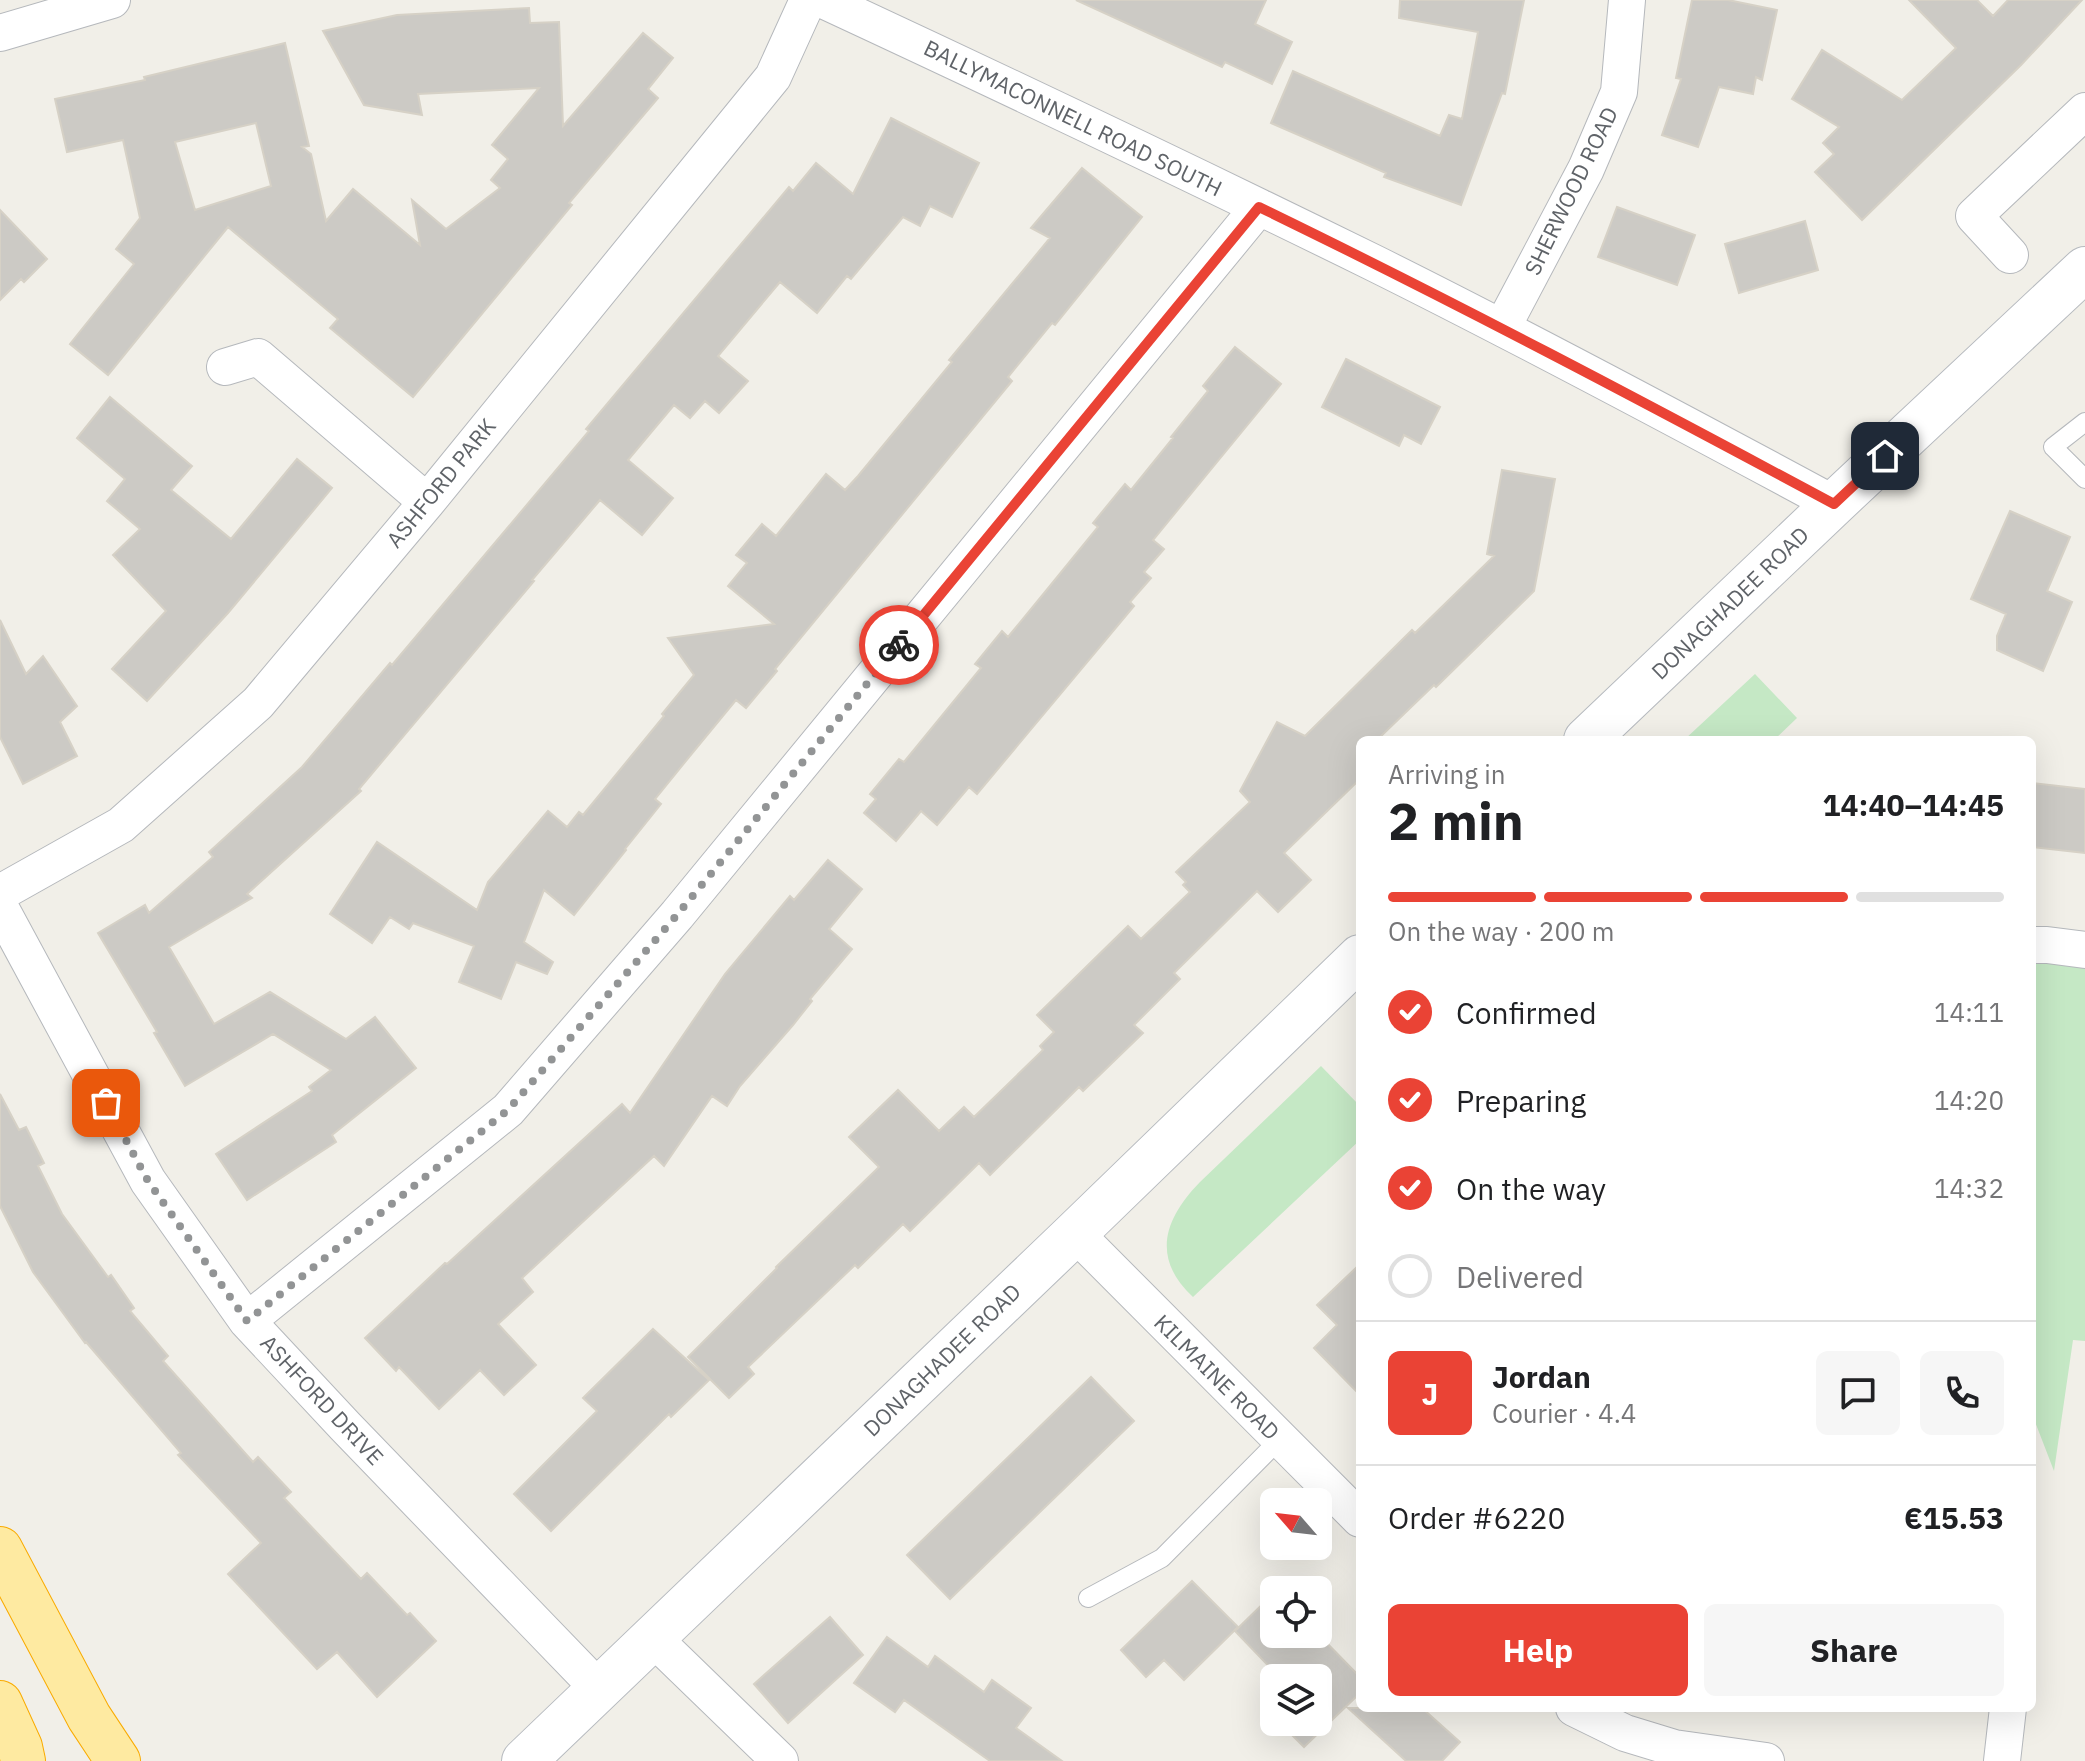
<!DOCTYPE html>
<html lang="en">
<head>
<meta charset="utf-8">
<style>
  :root { --surface:#fff; --page:#f6f6f6; --text:#202124; --muted:#757577; --line:#e0e0e0; --accent:#ea4335 }
  body { margin:0; font-family:"IBM Plex Sans",sans-serif; background:var(--page); color:var(--text); height:100vh; display:flex; flex-direction:column; font-size:30px; white-space:nowrap }
  * { box-sizing:border-box; margin:0 }
  p { font-size:26px; color:var(--muted) }
  .icon { flex:none; width:44px; height:44px; fill:none; stroke:currentColor; stroke-width:2; stroke-linecap:round; stroke-linejoin:round }
  .map { position:relative; flex:1; overflow:hidden }
  .panel { position:absolute; left:1356px; top:736px; width:680px; height:976px; display:flex; flex-direction:column; background:var(--surface); border-radius:12px; box-shadow:0 8px 32px #0002 }
  .panel>* { flex:none }
  .needle { width:52px; rotate:298deg }
  .fabs { position:absolute; left:1260px; top:1488px; display:grid; gap:16px }
  .fabs a { display:grid; place-items:center; width:72px; height:72px; border-radius:12px; background:var(--surface); box-shadow:0 8px 32px #0002; font-size:40px }
  .pin { position:absolute; display:grid; place-items:center; width:68px; height:68px; color:#fff; margin:-34px; border-radius:16px; box-shadow:0 4px 12px #0006 }
  .courier { position:absolute; display:grid; place-items:center; width:80px; height:80px; margin:-40px; border:6px solid #ea4335; border-radius:50%; background:#fff; color:#222; box-shadow:0 2px 10px #0007 }
  .summary em { font-style:normal; font-weight:800 }
  .summary div { display:flex; flex-direction:column-reverse }
  .summary { display:flex; align-items:center; justify-content:space-between; height:136px; padding:0 32px }
  h1 { font-size:52px; font-weight:800; line-height:60px }
  .bar { display:grid; grid-template-columns:repeat(4,1fr); gap:12px 8px; align-content:center; height:96px; padding:0 32px }
  .bar i { height:10px; border-radius:6px; background:var(--line) }
  .bar .selected { background:var(--accent) }
  .bar p { grid-column:span 4 }
  .line { display:flex; align-items:center; gap:20px; padding:0 32px; border-top:2px solid var(--line) }
  .line div { flex:1 }
  .round { display:grid; place-items:center; flex:none; width:84px; height:84px; border-radius:12px; background:var(--page) }
  ol { padding:0 32px; list-style:none }
  li { display:flex; align-items:center; gap:24px; height:88px }
  li p { margin-inline-start:auto }
  li .icon { padding:8px; border-radius:50%; background:var(--accent); color:#fff; stroke-width:4 }
  li:last-child { color:var(--muted) }
  li i { width:44px; height:44px; border:4px solid var(--line); border-radius:50% }
  .primary-button { display:flex; gap:16px; margin-top:auto; padding:16px 32px }
  .primary-button a { flex:1; height:92px; border-radius:12px; background:var(--accent); color:#fff; font-size:32px; font-weight:800; line-height:92px; text-align:center }
  .primary-button a+a { background:var(--page); color:var(--text) }
  .map>svg:first-child { display:block }
</style>
</head>
<body>
<div class="map">
<svg width="2085" height="1761" viewBox="0 0 2085 1761">
  <rect width="100%" height="100%" fill="#f1efe8"/>
  <path fill="#c5e8c5" d="M 1755,674 L 1797,718 L 1774,740 L 1684,740 Z
    M 2032,959 L 2085,967 L 2085,1341 L 2073,1340 L 2054,1471 L 2032,1414 Z
    M 1321,1066 L 1360,1106 L 1360,1140 L 1193,1297 C 1151,1258 1164,1219 1200,1182 Z"/>
  <path fill="#cccac5" stroke="#d6d1c6" stroke-width="2" fill-rule="evenodd" d="M 1076,0 L 1266,0 L 1255,24 L 1292,42 L 1272,84 L 1225,62 L 1222,67 Z
    M 1400,0 L 1524,0 L 1505,94 L 1502,93 L 1461,205 L 1384,177 L 1386,173 L 1271,123 L 1293,71 L 1440,136 L 1449,115 L 1462,119 L 1478,32 L 1399,18 Z
    M 1692,0 L 1728,0 L 1777,10 L 1762,80 L 1756,77 L 1753,94 L 1719,87 L 1698,147 L 1662,135 L 1681,79 L 1676,78 Z
    M 1909,0 L 1977,0 L 1993,16 L 2008,0 L 2082,0 L 2021,65 L 1862,220 L 1815,172 L 1834,154 L 1823,143 L 1839,127 L 1792,99 L 1822,50 L 1902,100 L 1956,48 Z
    M 529,8 L 530,23 L 559,22 L 563,126 L 643,33 L 673,58 L 648,89 L 658,98 L 569,203 L 572,205 L 413,397 L 330,328 L 338,319 L 228,227 L 108,375 L 70,344 L 134,264 L 116,249 L 140,218 L 123,140 L 67,152 L 55,99 L 145,80 L 144,77 L 285,43 L 309,146 L 302,147 L 311,154 L 326,221 L 353,189 L 420,245 L 412,200 L 446,229 L 500,188 L 491,180 L 508,159 L 492,145 L 539,88 L 418,94 L 422,115 L 364,105 L 323,31 L 397,15 ZM 256,123 L 271,186 L 195,210 L 175,142 Z
    M 891,118 L 979,163 L 952,217 L 930,206 L 920,226 L 903,217 L 851,279 L 847,276 L 817,313 L 780,282 L 718,356 L 748,381 L 719,413 L 705,401 L 690,418 L 674,405 L 628,460 L 673,498 L 642,535 L 600,500 L 532,580 L 534,581 L 359,789 L 361,791 L 247,894 L 252,898 L 169,947 L 214,1024 L 270,992 L 346,1039 L 375,1017 L 416,1068 L 332,1135 L 336,1142 L 247,1200 L 216,1154 L 312,1091 L 309,1087 L 331,1070 L 273,1034 L 185,1086 L 154,1033 L 157,1032 L 98,933 L 145,905 L 149,913 L 213,857 L 209,852 L 302,767 L 390,663 L 392,665 L 589,431 L 586,429 L 789,187 L 793,191 L 816,163 L 853,194 Z
    M 1082,168 L 1142,217 L 1055,325 L 1052,323 L 1008,377 L 1012,381 L 775,669 L 777,671 L 746,708 L 736,700 L 694,751 L 655,799 L 661,804 L 625,849 L 626,850 L 574,915 L 544,890 L 524,942 L 553,962 L 547,974 L 516,962 L 501,999 L 459,982 L 474,946 L 413,923 L 409,929 L 390,917 L 372,943 L 330,914 L 377,842 L 477,910 L 488,882 L 548,811 L 567,827 L 579,812 L 583,815 L 664,716 L 662,714 L 694,675 L 668,638 L 774,624 L 728,586 L 747,563 L 736,555 L 762,524 L 776,536 L 826,474 L 845,490 L 858,476 L 952,362 L 949,360 L 1050,238 L 1031,228 Z
    M 1617,207 L 1695,235 L 1677,285 L 1598,257 Z
    M 0,210 L 47,259 L 24,282 L 21,279 L 0,300 Z
    M 1805,221 L 1818,270 L 1739,293 L 1725,244 Z
    M 1235,347 L 1281,384 L 1153,540 L 1164,549 L 1144,572 L 1151,578 L 1130,602 L 1134,606 L 977,794 L 969,787 L 937,825 L 921,811 L 896,841 L 864,813 L 876,799 L 870,794 L 899,759 L 904,762 L 981,668 L 975,664 L 1002,631 L 1008,637 L 1045,592 L 1098,527 L 1093,523 L 1125,484 L 1131,490 L 1173,438 L 1171,437 L 1208,391 L 1203,386 Z
    M 1346,359 L 1440,407 L 1421,444 L 1404,435 L 1399,446 L 1322,407 Z
    M 110,397 L 192,466 L 171,490 L 231,539 L 297,459 L 332,488 L 228,613 L 147,701 L 112,669 L 166,611 L 113,555 L 140,529 L 107,501 L 125,479 L 77,438 Z
    M 1502,470 L 1555,479 L 1534,591 L 1436,687 L 1434,685 L 1377,740 L 1360,740 L 1360,779 L 1284,853 L 1311,880 L 1278,912 L 1257,891 L 1174,973 L 1180,979 L 1134,1025 L 1143,1033 L 1083,1091 L 1079,1087 L 990,1175 L 979,1163 L 910,1231 L 903,1224 L 858,1268 L 855,1265 L 748,1367 L 754,1374 L 729,1398 L 688,1357 L 777,1268 L 776,1267 L 879,1167 L 849,1137 L 898,1090 L 939,1131 L 964,1107 L 974,1117 L 1043,1050 L 1040,1046 L 1054,1032 L 1037,1015 L 1128,926 L 1141,939 L 1190,892 L 1183,885 L 1186,882 L 1176,872 L 1250,802 L 1240,791 L 1277,722 L 1305,736 L 1412,630 L 1415,633 L 1494,556 L 1487,554 Z
    M 2010,511 L 2070,537 L 2047,591 L 2072,602 L 2043,671 L 1997,650 L 1997,636 L 2006,614 L 1971,599 Z
    M 0,620 L 26,674 L 43,656 L 77,706 L 60,722 L 77,756 L 23,784 L 0,737 Z
    M 2032,783 L 2085,789 L 2085,853 L 2032,847 Z
    M 828,860 L 862,889 L 829,929 L 852,949 L 810,999 L 812,1001 L 793,1025 L 740,1086 L 727,1106 L 712,1096 L 664,1166 L 654,1156 L 522,1278 L 533,1292 L 498,1324 L 536,1365 L 504,1395 L 480,1370 L 439,1409 L 399,1367 L 396,1371 L 365,1338 L 445,1263 L 447,1264 L 622,1104 L 630,1113 L 725,974 L 790,896 L 794,900 Z
    M 0,1094 L 19,1130 L 26,1127 L 44,1163 L 38,1166 L 62,1214 L 108,1277 L 111,1275 L 134,1308 L 130,1311 L 168,1356 L 163,1361 L 253,1462 L 258,1457 L 291,1492 L 284,1498 L 361,1579 L 367,1573 L 407,1615 L 410,1613 L 436,1641 L 377,1697 L 337,1652 L 317,1669 L 228,1574 L 261,1543 L 178,1455 L 181,1453 L 86,1342 L 85,1343 L 33,1272 L 0,1206 Z
    M 1360,1264 L 1360,1395 L 1314,1348 L 1337,1325 L 1317,1305 Z
    M 653,1329 L 709,1380 L 671,1417 L 669,1414 L 551,1531 L 514,1494 L 597,1411 L 583,1398 Z
    M 1091,1377 L 1134,1421 L 950,1599 L 907,1555 Z
    M 1192,1581 L 1238,1627 L 1184,1680 L 1164,1660 L 1146,1677 L 1121,1650 Z
    M 1274,1593 L 1274,1634 L 1318,1634 L 1360,1677 L 1360,1693 L 1304,1747 L 1279,1722 L 1318,1722 L 1318,1678 L 1280,1678 L 1235,1631 Z
    M 830,1617 L 863,1655 L 788,1723 L 754,1684 Z
    M 887,1637 L 928,1667 L 935,1656 L 984,1692 L 992,1680 L 1031,1708 L 1016,1728 L 1062,1761 L 990,1761 L 904,1700 L 895,1712 L 854,1683 Z
    M 1348,1708 L 1422,1708 L 1460,1742 L 1442,1761 L 1406,1761 Z"/>
  <g fill="none" stroke-linecap="round" stroke-linejoin="round">
    <g stroke="#b5b8bc" stroke-width="20">
      <path id="service" d="M 2085,422 L 2053,447 L 2085,479
        M 1088,1598 L 1162,1558 L 1279,1440"/>
    </g>
    <g stroke="#b5b8bc" stroke-width="38">
      <path id="minor" d="M 823,0 C 1008,86 1191,173 1374,263 C 1529,340 1682,422 1834,504
        M 0,33 L 112,0
        M 2010,255 L 1974,216 L 2085,111
        M 1502,328 L 1586,169 L 1619,92 L 1627,0
        M 225,367 L 258,357 L 427,502
        M 0,893 L 121,825 L 258,703 L 427,502 L 773,77 L 808,0
        M 0,907 L 148,1181 L 247,1321 L 345,1426 L 599,1689
        M 2032,945 L 2047,945 L 2085,950
        M 1075,1233 L 1360,1519
        M 247,1321 L 508,1110 L 677,915 L 1259,207
        M 652,1637 L 780,1761
        M 1574,1708 L 1625,1733 L 1674,1748 L 1766,1761
        M 2002,1761 L 2008,1708"/>
    </g>
    <g stroke="#b6babf" stroke-width="46">
      <path id="secondary" d="M 1586,740 L 1834,504 L 2085,269
        M 524,1761 L 1075,1233 L 1360,957"/>
    </g>
    <g stroke="#f9ab00" stroke-width="46">
      <path id="trunk" d="M 0,1549 L 89,1717 L 118,1761
        M 0,1703 L 20,1747 L 23,1761"/>
    </g>
    <use href="#service" stroke="#fff" stroke-width="18"/>
    <use href="#minor" stroke="#fff" stroke-width="36"/>
    <use href="#secondary" stroke="#fff" stroke-width="44"/>
    <use href="#trunk" stroke="#feeaa1" stroke-width="44"/>
  </g>
  <g fill="none" stroke-linecap="round" stroke-linejoin="round">
    <path stroke="#929495" stroke-width="8" stroke-dasharray="0 14.4" d="M 106,1103 L 148,1181 L 247,1321 L 508,1110 L 677,915 L 899,645"/>
    <path stroke="#ea4335" stroke-width="10" d="M 899,645 L 1259,207 C 1453,301 1644,402 1834,504 L 1885,456"/>
  </g>
  <g text-anchor="middle" stroke-width="6" stroke-linejoin="round" paint-order="stroke">
    <g font-size="22" fill="#5f6368" stroke="#fff">
      <text transform="translate(1073 118) rotate(26)" y="8">BALLYMACONNELL ROAD SOUTH</text>
      <text transform="translate(1571 191) rotate(-64)" y="8">SHERWOOD ROAD</text>
      <text transform="translate(441 483) rotate(-51)" y="8">ASHFORD PARK</text>
      <text transform="translate(1730 603) rotate(-44)" y="8">DONAGHADEE ROAD</text>
      <text transform="translate(942 1360) rotate(-44)" y="8">DONAGHADEE ROAD</text>
      <text transform="translate(1217 1377) rotate(45)" y="8">KILMAINE ROAD</text>
      <text transform="translate(322 1400) rotate(47)" y="8">ASHFORD DRIVE</text>
    </g>
  </g>
</svg>
<div class="fabs">
<a><svg class="needle" viewBox="-14 -14 28 28"><path d="M0-13l5 13h-10z" fill="#e53935"/><path d="M0 13l5-13h-10z" fill="#757577"/></svg></a>
<a><svg class="icon" aria-label="locate" viewBox="0 0 24 24"><circle cx="12" cy="12" r="6"/><path d="M12 2v4M12 18v4M2 12h4M18 12h4"/></svg></a>
<a><svg class="icon" aria-label="layers" viewBox="0 0 24 24"><path d="M12 4l9 5-9 5-9-5zM3 14l9 5 9-5"/></svg></a>
</div>
<div class="pin" style="left:106px;top:1103px;background:#ea580c"><svg class="icon" aria-label="bag" viewBox="0 0 24 24"><path d="M5 8h14l-1 12H6zM9 8a3 3 0 0 1 6 0"/></svg></div>
<div class="pin" style="left:1885px;top:456px;background:#1f2937"><svg class="icon" aria-label="home" viewBox="0 0 24 24"><path d="M3 11l9-7 9 7M6 9v11h12V9"/></svg></div>
<div class="courier" style="left:899px;top:645px"><svg class="icon" aria-label="bike" viewBox="0 0 24 24"><circle cx="6" cy="16" r="4"/><circle cx="18" cy="16" r="4"/><path d="M6 16l4-8h5l3 8M10 8l3 8H6M13 5h3"/></svg></div>
<section class="panel">
<div class="summary"><div><h1>2 min</h1><p>Arriving in</p></div><em>14:40–14:45</em></div>
<div class="bar"><i class="selected"></i><i class="selected"></i><i class="selected"></i><i></i><p>On the way · 200 m</p></div>
<ol>
<li><svg class="icon" aria-label="check" viewBox="0 0 24 24"><path d="M5 12l5 5 9-10"/></svg>Confirmed<p>14:11</p></li>
<li><svg class="icon" aria-label="check" viewBox="0 0 24 24"><path d="M5 12l5 5 9-10"/></svg>Preparing<p>14:20</p></li>
<li><svg class="icon" aria-label="check" viewBox="0 0 24 24"><path d="M5 12l5 5 9-10"/></svg>On the way<p>14:32</p></li>
<li><i></i>Delivered</li>
</ol>
<div class="line" style="height:144px"><b class="round" style="background:var(--accent);color:#fff">J</b><div><b>Jordan</b><p>Courier · 4.4</p></div><a class="round"><svg class="icon" aria-label="chat" viewBox="0 0 24 24"><path d="M4 5h16v11H9l-5 4z"/></svg></a><a class="round"><svg class="icon" aria-label="phone" viewBox="0 0 24 24"><path d="M5 4h4l2 5-3 2q2 4 5 5l2-3 5 2v4C11 20 4 13 5 4z"/></svg></a></div>
<div class="line" style="height:104px"><div>Order #6220</div><b>€15.53</b></div>
<div class="primary-button"><a>Help</a><a>Share</a></div>
</section>
</div>
</body>
</html>
